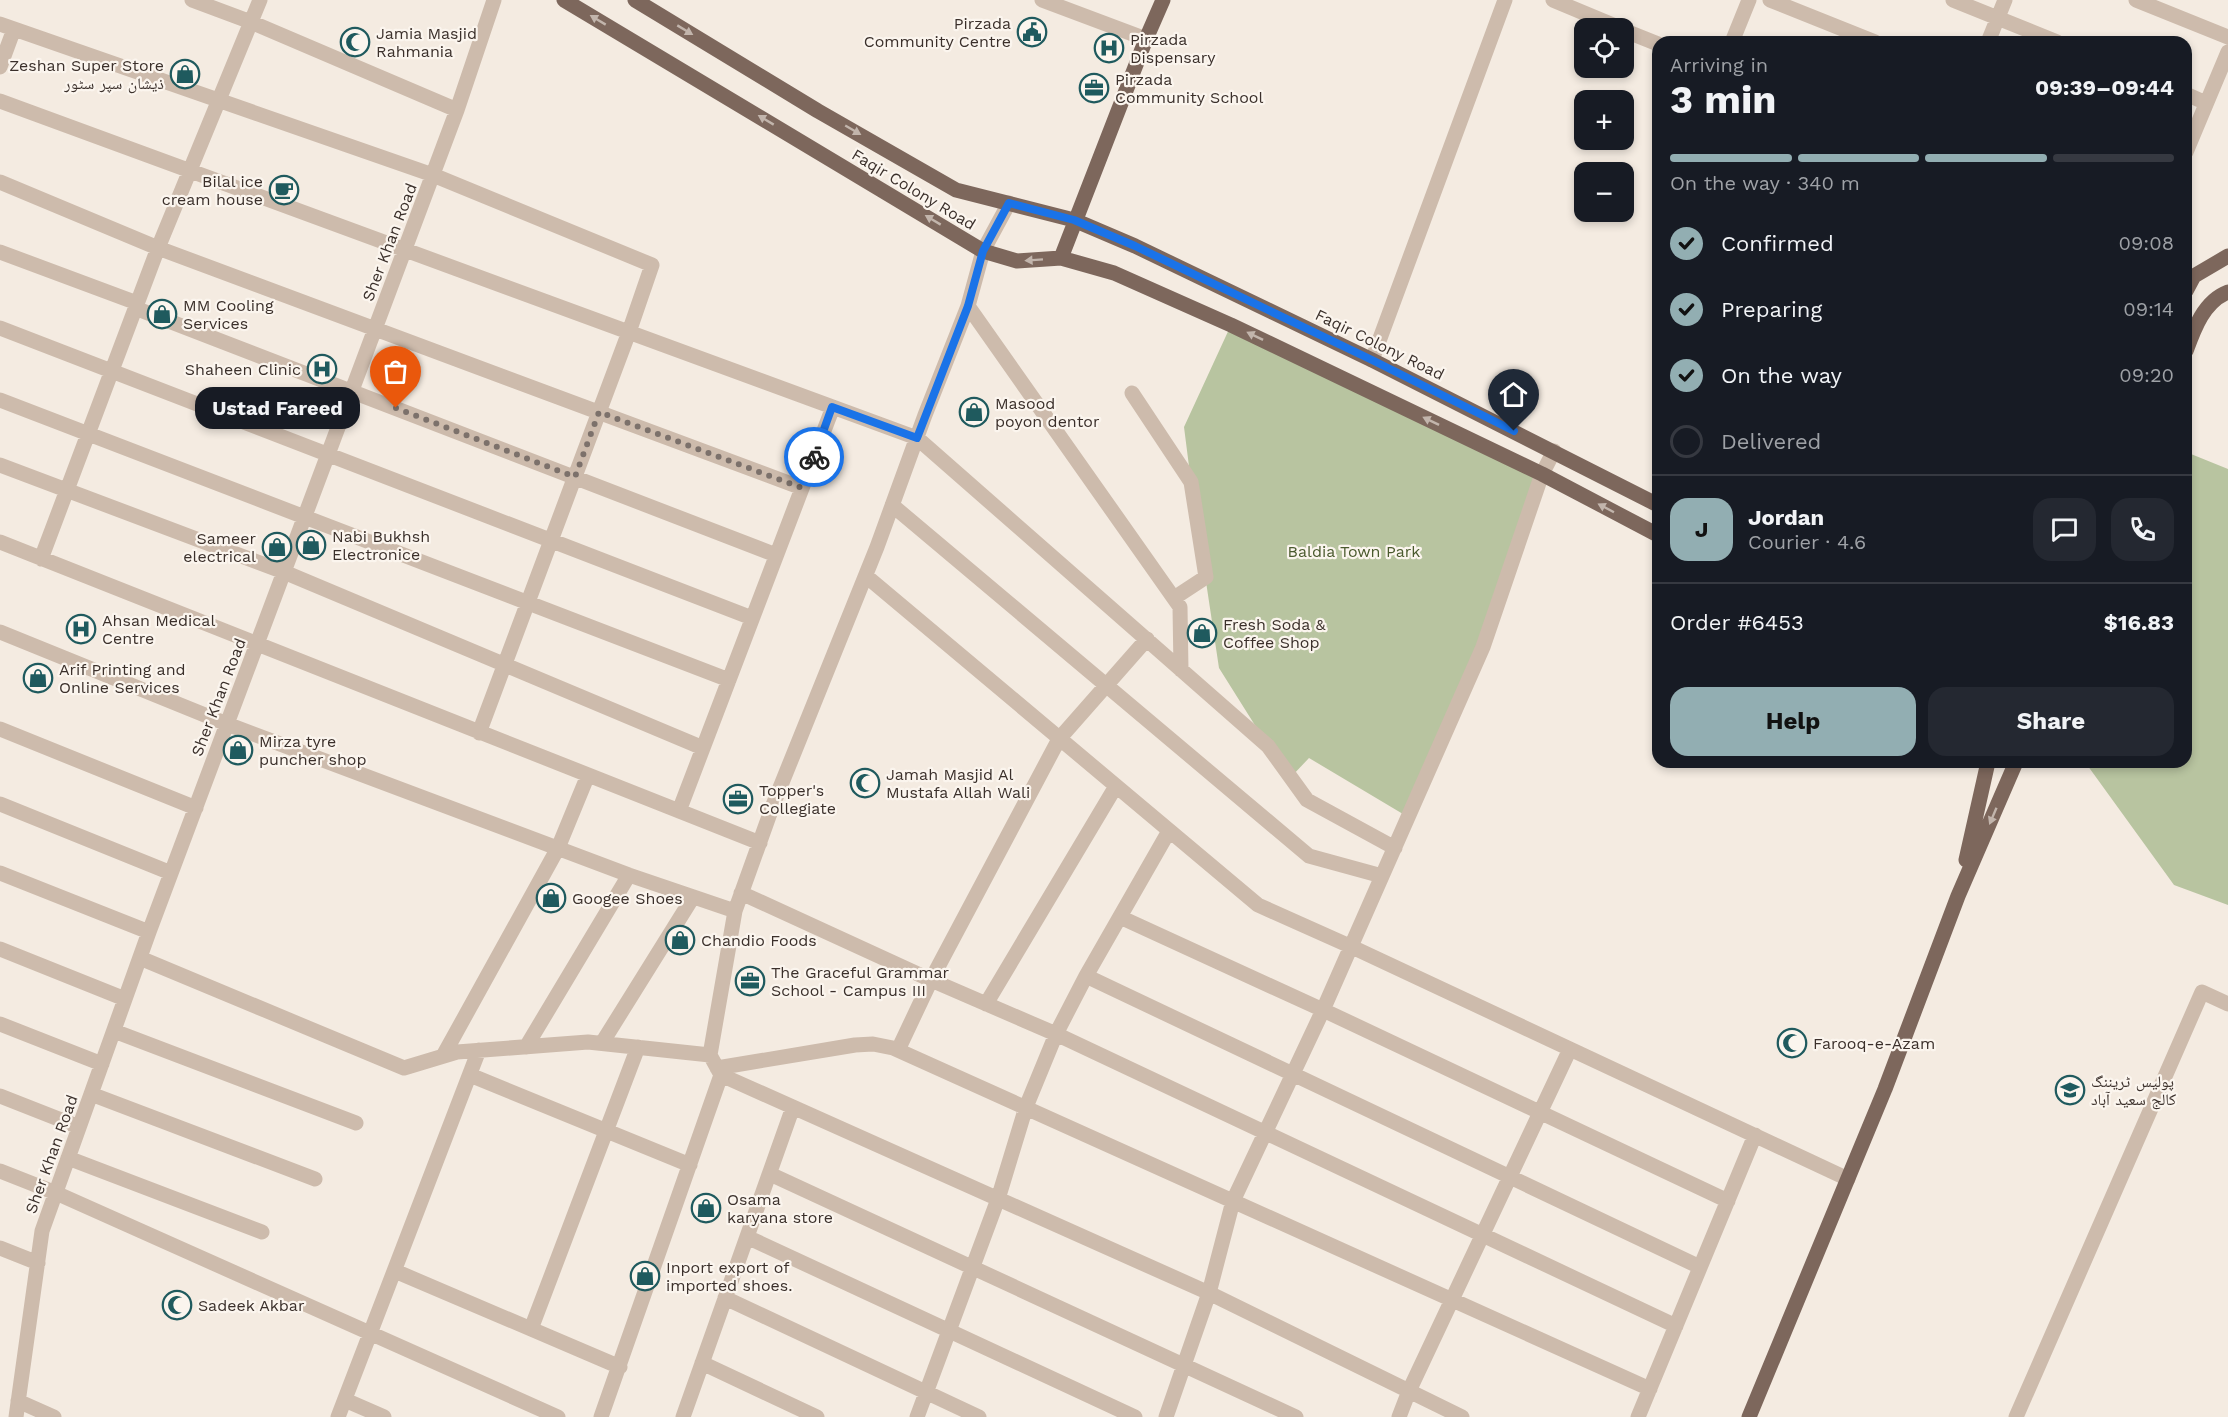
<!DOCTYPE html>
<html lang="en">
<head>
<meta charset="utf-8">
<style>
  :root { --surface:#171b24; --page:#242831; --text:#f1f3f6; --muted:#9ea1a6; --line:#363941; --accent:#92aeb2 }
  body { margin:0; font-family:"Work Sans","Noto Naskh Arabic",sans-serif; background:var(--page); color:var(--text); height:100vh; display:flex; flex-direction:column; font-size:22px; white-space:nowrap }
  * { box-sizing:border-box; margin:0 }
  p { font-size:20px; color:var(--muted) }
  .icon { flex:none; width:33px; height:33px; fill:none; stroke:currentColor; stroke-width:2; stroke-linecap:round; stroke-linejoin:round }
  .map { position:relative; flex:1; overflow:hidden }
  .sheet { position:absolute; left:1652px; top:36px; width:540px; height:732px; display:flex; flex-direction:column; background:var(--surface); border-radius:18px; box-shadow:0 3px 9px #0003 }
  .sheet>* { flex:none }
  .fabs { position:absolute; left:1574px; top:18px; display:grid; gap:12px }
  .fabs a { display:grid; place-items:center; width:60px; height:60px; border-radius:12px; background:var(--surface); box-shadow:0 3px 9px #0003; font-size:30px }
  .pin { position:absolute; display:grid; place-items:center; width:51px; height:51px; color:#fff; margin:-62px -26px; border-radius:50% 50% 50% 0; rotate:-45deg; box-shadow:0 0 6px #0007 }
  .pin .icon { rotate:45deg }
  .courier { position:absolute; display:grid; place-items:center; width:60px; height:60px; margin:-30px; border:4px solid #1a73e8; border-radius:50%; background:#fff; color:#222; box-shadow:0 2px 8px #0007 }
  .bubble { position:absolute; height:42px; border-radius:18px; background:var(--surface); box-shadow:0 3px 9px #0003; font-size:20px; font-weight:700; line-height:42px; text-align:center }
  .head em { font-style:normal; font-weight:700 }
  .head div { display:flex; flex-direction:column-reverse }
  .head { display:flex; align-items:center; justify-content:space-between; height:102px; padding:0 18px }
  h1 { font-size:39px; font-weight:700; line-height:45px }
  .bar { display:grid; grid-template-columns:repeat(4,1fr); gap:9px 6px; align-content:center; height:72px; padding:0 18px }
  .bar i { height:8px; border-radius:4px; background:var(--line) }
  .bar .active { background:var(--accent) }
  .bar p { grid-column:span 4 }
  .line { display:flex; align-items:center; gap:15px; padding:0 18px; border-top:2px solid var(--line) }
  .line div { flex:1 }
  .round { display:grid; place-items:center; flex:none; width:63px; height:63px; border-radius:18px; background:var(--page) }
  ol { padding:0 18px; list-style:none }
  li { display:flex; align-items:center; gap:18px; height:66px }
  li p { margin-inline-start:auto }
  li .icon { padding:6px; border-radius:50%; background:var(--accent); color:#111; stroke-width:4 }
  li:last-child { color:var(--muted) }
  li i { width:33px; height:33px; border:3px solid var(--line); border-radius:50% }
  .cta { display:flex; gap:12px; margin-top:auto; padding:12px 18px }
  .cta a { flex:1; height:69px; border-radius:18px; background:var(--accent); color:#111; font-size:24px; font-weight:700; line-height:69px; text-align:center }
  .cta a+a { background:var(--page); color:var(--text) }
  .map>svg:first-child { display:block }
</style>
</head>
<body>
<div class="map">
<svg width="2228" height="1417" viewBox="0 0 2228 1417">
  <rect width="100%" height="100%" fill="#f4ebe1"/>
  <path fill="#b8c4a0" d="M 1231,325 L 1542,474 L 1483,647 L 1408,817 L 1309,758 L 1291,777 L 1268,746 L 1219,668 L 1191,482 L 1184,427 Z
    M 2186,452 L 2228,469 L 2228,905 L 2174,885 L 2085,762 L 2186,762 Z"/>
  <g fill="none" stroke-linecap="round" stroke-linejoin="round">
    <path stroke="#cdbbac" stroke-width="15" d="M 192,0 L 251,22 L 457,110
      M 1042,0 L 1146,39
      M 1553,0 L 1620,28
      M 1770,0 L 1875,42
      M 1953,0 L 2057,42
      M 2136,0 L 2228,37
      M 0,24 L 433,175 L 652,265 L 629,332 L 479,733
      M 1623,30 L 1658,44
      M 1732,42 L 1749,0
      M 1988,42 L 2005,0
      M 0,67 L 14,29
      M 2186,94 L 2206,103
      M 0,101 L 917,438 L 1268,746 L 1307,800 L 1395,848
      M 2186,152 L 2228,52
      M 0,182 L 158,248 L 802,488
      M 0,252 L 137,303
      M 968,306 L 1180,607 L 1181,670
      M 135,308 L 776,555
      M 0,328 L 752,618
      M 1372,360 L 1505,0
      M 1132,393 L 1191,482 L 1206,577 L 1174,598
      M 0,400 L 729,680
      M 0,465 L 284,572 L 703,748
      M 892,505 L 1309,856 L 1382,876
      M 0,542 L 760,843
      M 41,559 L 158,248 L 260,0
      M 866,576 L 1258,905 L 1352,947 L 1848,1179
      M 0,632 L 227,724 L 629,875 L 735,911
      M 0,729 L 196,808
      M 0,804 L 171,873
      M 679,811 L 833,407
      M 0,873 L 149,932
      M 741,893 L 931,980 L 1056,1034 L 1676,1326
      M 1120,917 L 1323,1010 L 1728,1201
      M 0,949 L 125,999
      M 140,958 L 404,1068 L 457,1052 L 588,1042 L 710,1055
      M 1086,976 L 1700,1267
      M 986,1004 L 1116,786
      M 0,1024 L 102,1064
      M 114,1031 L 356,1123
      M 602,1043 L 693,897
      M 526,1047 L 629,875
      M 898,1050 L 931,980 L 1059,739 L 1147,639
      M 443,1056 L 558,848 L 588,775
      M 717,1068 L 855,1045 L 873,1044 L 893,1048 L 1650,1389
      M 470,1075 L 690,1165
      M 721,1075 L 1209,1293 L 1462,1417
      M 91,1094 L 315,1179
      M 0,1096 L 79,1127
      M 68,1158 L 262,1232
      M 0,1171 L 56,1193 L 558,1417
      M 770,1174 L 1296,1417
      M 747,1237 L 1135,1417
      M 0,1248 L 38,1263
      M 395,1271 L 620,1367
      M 725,1298 L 979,1417
      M 531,1329 L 638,1047
      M 702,1363 L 817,1417
      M 345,1400 L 384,1417
      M 18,1401 L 54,1417
      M 16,1417 L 42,1231 L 149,932 L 457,110 L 494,0
      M 338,1417 L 479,1050
      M 601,1417 L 721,1075 L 710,1055 L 735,911 L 773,805 L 877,547 L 925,415 L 968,306 L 983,251 L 1009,203
      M 683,1417 L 793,1107
      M 917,1417 L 998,1199 L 1026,1107 L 1056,1034 L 1086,976 L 1169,831
      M 1166,1417 L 1209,1293 L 1233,1201 L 1323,1010 L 1483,647 L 1542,474 L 1554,451
      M 1399,1417 L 1409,1391 L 1570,1049
      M 1638,1417 L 1755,1135
      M 2016,1417 L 2202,992 L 2228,1004"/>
    <path stroke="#7d675c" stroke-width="15" d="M 564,0 L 983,251 L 1017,261 L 1061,258 L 1114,273 L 1231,325 L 1542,474 L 1658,535
      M 635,0 L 818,111 L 956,190 L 1074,220 L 1135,246 L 1372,360 L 1658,505
      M 1061,258 L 1146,39 L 1163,0
      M 2186,291 L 2194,276 L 2228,256
      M 2186,351 C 2194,329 2204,301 2228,292
      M 1966,860 L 1988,762
      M 1749,1417 L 1885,1089 L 1958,896 L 2016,762"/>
  </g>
  <defs><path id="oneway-solid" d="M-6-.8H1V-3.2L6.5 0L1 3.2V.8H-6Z" transform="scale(1.5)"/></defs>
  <g fill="#c2b5ac">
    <use href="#oneway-solid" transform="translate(598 20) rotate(-149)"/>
    <use href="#oneway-solid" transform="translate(685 30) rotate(31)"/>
    <use href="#oneway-solid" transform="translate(766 120) rotate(-149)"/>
    <use href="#oneway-solid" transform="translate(853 130) rotate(30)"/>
    <use href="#oneway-solid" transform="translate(933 220) rotate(-149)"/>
    <use href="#oneway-solid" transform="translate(1034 260) rotate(176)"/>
    <use href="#oneway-solid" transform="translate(1255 336) rotate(-154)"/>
    <use href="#oneway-solid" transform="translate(1431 421) rotate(-154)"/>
    <use href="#oneway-solid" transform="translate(1606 508) rotate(-152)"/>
    <use href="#oneway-solid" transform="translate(1993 816) rotate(113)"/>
  </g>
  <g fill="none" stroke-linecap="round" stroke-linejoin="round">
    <path stroke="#7c716b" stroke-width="6" stroke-dasharray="0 10.8" d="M 396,408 L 575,477 L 599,412 L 802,488 L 814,457"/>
    <path stroke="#1a73e8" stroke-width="8" d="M 814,457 L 832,407 L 917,438 L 968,306 L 983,251 L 1009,203 L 1074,220 L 1135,246 L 1372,360 L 1514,431"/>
  </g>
  <defs>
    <g id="civic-ring" transform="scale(1.5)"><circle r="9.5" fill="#fbf5ee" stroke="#1f5a5e" stroke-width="1.5"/><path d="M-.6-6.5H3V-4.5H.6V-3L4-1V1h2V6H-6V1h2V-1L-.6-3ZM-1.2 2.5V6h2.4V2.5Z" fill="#1f5a5e"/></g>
    <g id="mosque-ring" transform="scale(1.5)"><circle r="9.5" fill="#fbf5ee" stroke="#1f5a5e" stroke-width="1.5"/><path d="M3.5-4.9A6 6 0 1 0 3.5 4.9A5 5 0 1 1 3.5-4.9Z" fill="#1f5a5e"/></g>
    <g id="hospital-ring" transform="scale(1.5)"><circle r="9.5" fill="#fbf5ee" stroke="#1f5a5e" stroke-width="1.5"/><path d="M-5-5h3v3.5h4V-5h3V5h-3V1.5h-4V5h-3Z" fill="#1f5a5e"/></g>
    <g id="shop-ring" transform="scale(1.5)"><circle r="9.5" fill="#fbf5ee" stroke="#1f5a5e" stroke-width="1.5"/><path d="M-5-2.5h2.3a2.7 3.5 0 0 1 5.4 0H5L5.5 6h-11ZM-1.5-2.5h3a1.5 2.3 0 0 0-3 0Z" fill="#1f5a5e"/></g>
    <g id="office-ring" transform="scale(1.5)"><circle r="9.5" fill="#fbf5ee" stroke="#1f5a5e" stroke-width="1.5"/><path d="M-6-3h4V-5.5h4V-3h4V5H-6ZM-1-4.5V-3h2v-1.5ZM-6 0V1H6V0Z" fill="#1f5a5e"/></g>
    <g id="cafe-ring" transform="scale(1.5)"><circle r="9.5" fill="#fbf5ee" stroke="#1f5a5e" stroke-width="1.5"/><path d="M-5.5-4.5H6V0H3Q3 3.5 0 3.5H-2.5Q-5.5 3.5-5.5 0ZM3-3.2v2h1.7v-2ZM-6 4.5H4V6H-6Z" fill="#1f5a5e"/></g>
    <g id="university-ring" transform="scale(1.5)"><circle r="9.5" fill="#fbf5ee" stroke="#1f5a5e" stroke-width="1.5"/><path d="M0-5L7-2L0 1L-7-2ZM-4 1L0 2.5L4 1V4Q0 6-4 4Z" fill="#1f5a5e"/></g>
  </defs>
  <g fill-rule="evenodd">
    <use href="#civic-ring" x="1032" y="32"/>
    <use href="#mosque-ring" x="355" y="42"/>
    <use href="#hospital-ring" x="1109" y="48"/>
    <use href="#shop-ring" x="185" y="74"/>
    <use href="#office-ring" x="1094" y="88"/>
    <use href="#cafe-ring" x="284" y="190"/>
    <use href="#shop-ring" x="162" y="314"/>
    <use href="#hospital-ring" x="322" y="369"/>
    <use href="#shop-ring" x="974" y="412"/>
    <use href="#shop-ring" x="311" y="545"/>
    <use href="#shop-ring" x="277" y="547"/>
    <use href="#hospital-ring" x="81" y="629"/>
    <use href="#shop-ring" x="1202" y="633"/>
    <use href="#shop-ring" x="38" y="678"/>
    <use href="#shop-ring" x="238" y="750"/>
    <use href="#mosque-ring" x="865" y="783"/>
    <use href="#office-ring" x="738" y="799"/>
    <use href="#shop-ring" x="551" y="898"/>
    <use href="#shop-ring" x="680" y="940"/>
    <use href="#office-ring" x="750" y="981"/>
    <use href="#mosque-ring" x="1792" y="1043"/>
    <use href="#university-ring" x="2070" y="1090"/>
    <use href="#shop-ring" x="706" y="1208"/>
    <use href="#shop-ring" x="645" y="1276"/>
    <use href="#mosque-ring" x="177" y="1305"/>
  </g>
  <g text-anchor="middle" stroke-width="4.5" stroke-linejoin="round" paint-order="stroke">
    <g font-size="16" fill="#3b302b" stroke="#fbf5ee" text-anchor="start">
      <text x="1011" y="29" text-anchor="end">Pirzada<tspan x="1011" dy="18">Community Centre</tspan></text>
      <text x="376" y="39">Jamia Masjid<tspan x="376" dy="18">Rahmania</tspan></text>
      <text x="1130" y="45">Pirzada<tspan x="1130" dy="18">Dispensary</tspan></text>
      <text x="164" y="71" text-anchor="end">Zeshan Super Store<tspan x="164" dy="18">ذیشان سپر سٹور</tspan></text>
      <text x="1115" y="85">Pirzada<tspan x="1115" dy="18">Community School</tspan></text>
      <text x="263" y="187" text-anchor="end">Bilal ice<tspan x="263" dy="18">cream house</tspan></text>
      <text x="183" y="311">MM Cooling<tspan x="183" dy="18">Services</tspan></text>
      <text x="301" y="375" text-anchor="end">Shaheen Clinic</text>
      <text x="995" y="409">Masood<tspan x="995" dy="18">poyon dentor</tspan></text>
      <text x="332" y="542">Nabi Bukhsh<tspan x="332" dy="18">Electronice</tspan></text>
      <text x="256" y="544" text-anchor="end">Sameer<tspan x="256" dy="18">electrical</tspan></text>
      <text x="102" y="626">Ahsan Medical<tspan x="102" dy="18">Centre</tspan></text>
      <text x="1223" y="630">Fresh Soda &amp;<tspan x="1223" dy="18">Coffee Shop</tspan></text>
      <text x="59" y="675">Arif Printing and<tspan x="59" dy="18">Online Services</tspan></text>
      <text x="259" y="747">Mirza tyre<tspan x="259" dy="18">puncher shop</tspan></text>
      <text x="886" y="780">Jamah Masjid Al<tspan x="886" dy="18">Mustafa Allah Wali</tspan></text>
      <text x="759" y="796">Topper's<tspan x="759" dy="18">Collegiate</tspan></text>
      <text x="572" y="904">Googee Shoes</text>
      <text x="701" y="946">Chandio Foods</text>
      <text x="771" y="978">The Graceful Grammar<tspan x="771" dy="18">School - Campus III</tspan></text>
      <text x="1813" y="1049">Farooq-e-Azam</text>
      <text x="2091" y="1087">پولیس ٹریننگ<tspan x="2091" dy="18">کالج سعید آباد</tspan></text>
      <text x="727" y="1205">Osama<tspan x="727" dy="18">karyana store</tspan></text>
      <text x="666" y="1273">Inport export of<tspan x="666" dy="18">imported shoes.</tspan></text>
      <text x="198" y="1311">Sadeek Akbar</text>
    </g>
    <g font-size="16" fill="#3b302b" stroke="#fbf5ee">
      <text transform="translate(914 189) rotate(31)" y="6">Faqir Colony Road</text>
      <text transform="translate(389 242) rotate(-69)" y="6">Sher Khan Road</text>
      <text transform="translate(1380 344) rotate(26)" y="6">Faqir Colony Road</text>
      <text transform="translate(218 697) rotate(-69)" y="6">Sher Khan Road</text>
      <text transform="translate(51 1154) rotate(-70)" y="6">Sher Khan Road</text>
    </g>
    <g font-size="16" fill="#4a5a2e" stroke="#fbf5ee">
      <text x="1354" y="557">Baldia Town Park</text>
    </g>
  </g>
</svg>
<div class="fabs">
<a><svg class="icon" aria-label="locate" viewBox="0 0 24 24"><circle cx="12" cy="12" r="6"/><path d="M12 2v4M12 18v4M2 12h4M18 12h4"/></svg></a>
<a>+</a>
<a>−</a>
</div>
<div class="pin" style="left:396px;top:408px;background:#ea580c"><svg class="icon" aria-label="bag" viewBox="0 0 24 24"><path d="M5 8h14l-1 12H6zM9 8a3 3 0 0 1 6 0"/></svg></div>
<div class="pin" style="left:1514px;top:431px;background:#1f2937"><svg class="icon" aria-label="home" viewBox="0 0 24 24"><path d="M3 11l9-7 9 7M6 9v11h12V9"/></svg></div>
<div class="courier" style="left:814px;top:457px"><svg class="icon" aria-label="bike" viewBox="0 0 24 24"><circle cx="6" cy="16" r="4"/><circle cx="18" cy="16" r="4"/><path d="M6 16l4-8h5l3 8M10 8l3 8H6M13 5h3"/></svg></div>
<div class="bubble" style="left:195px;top:387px;width:165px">Ustad Fareed</div>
<section class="sheet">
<div class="head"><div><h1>3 min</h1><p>Arriving in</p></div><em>09:39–09:44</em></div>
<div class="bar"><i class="active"></i><i class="active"></i><i class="active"></i><i></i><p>On the way · 340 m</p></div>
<ol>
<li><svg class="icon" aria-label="check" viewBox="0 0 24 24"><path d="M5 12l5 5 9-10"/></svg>Confirmed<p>09:08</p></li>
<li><svg class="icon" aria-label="check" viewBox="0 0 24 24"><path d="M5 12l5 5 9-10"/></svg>Preparing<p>09:14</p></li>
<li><svg class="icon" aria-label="check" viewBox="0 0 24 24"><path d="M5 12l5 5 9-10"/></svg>On the way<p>09:20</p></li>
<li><i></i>Delivered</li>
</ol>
<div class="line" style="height:108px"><b class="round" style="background:var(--accent);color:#111">J</b><div><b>Jordan</b><p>Courier · 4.6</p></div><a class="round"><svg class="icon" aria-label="chat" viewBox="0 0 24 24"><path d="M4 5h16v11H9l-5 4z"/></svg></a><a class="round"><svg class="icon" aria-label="phone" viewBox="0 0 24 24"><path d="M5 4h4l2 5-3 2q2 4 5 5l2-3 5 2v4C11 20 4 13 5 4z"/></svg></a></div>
<div class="line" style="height:78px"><div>Order #6453</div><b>$16.83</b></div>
<div class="cta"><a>Help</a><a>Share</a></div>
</section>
</div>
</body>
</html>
